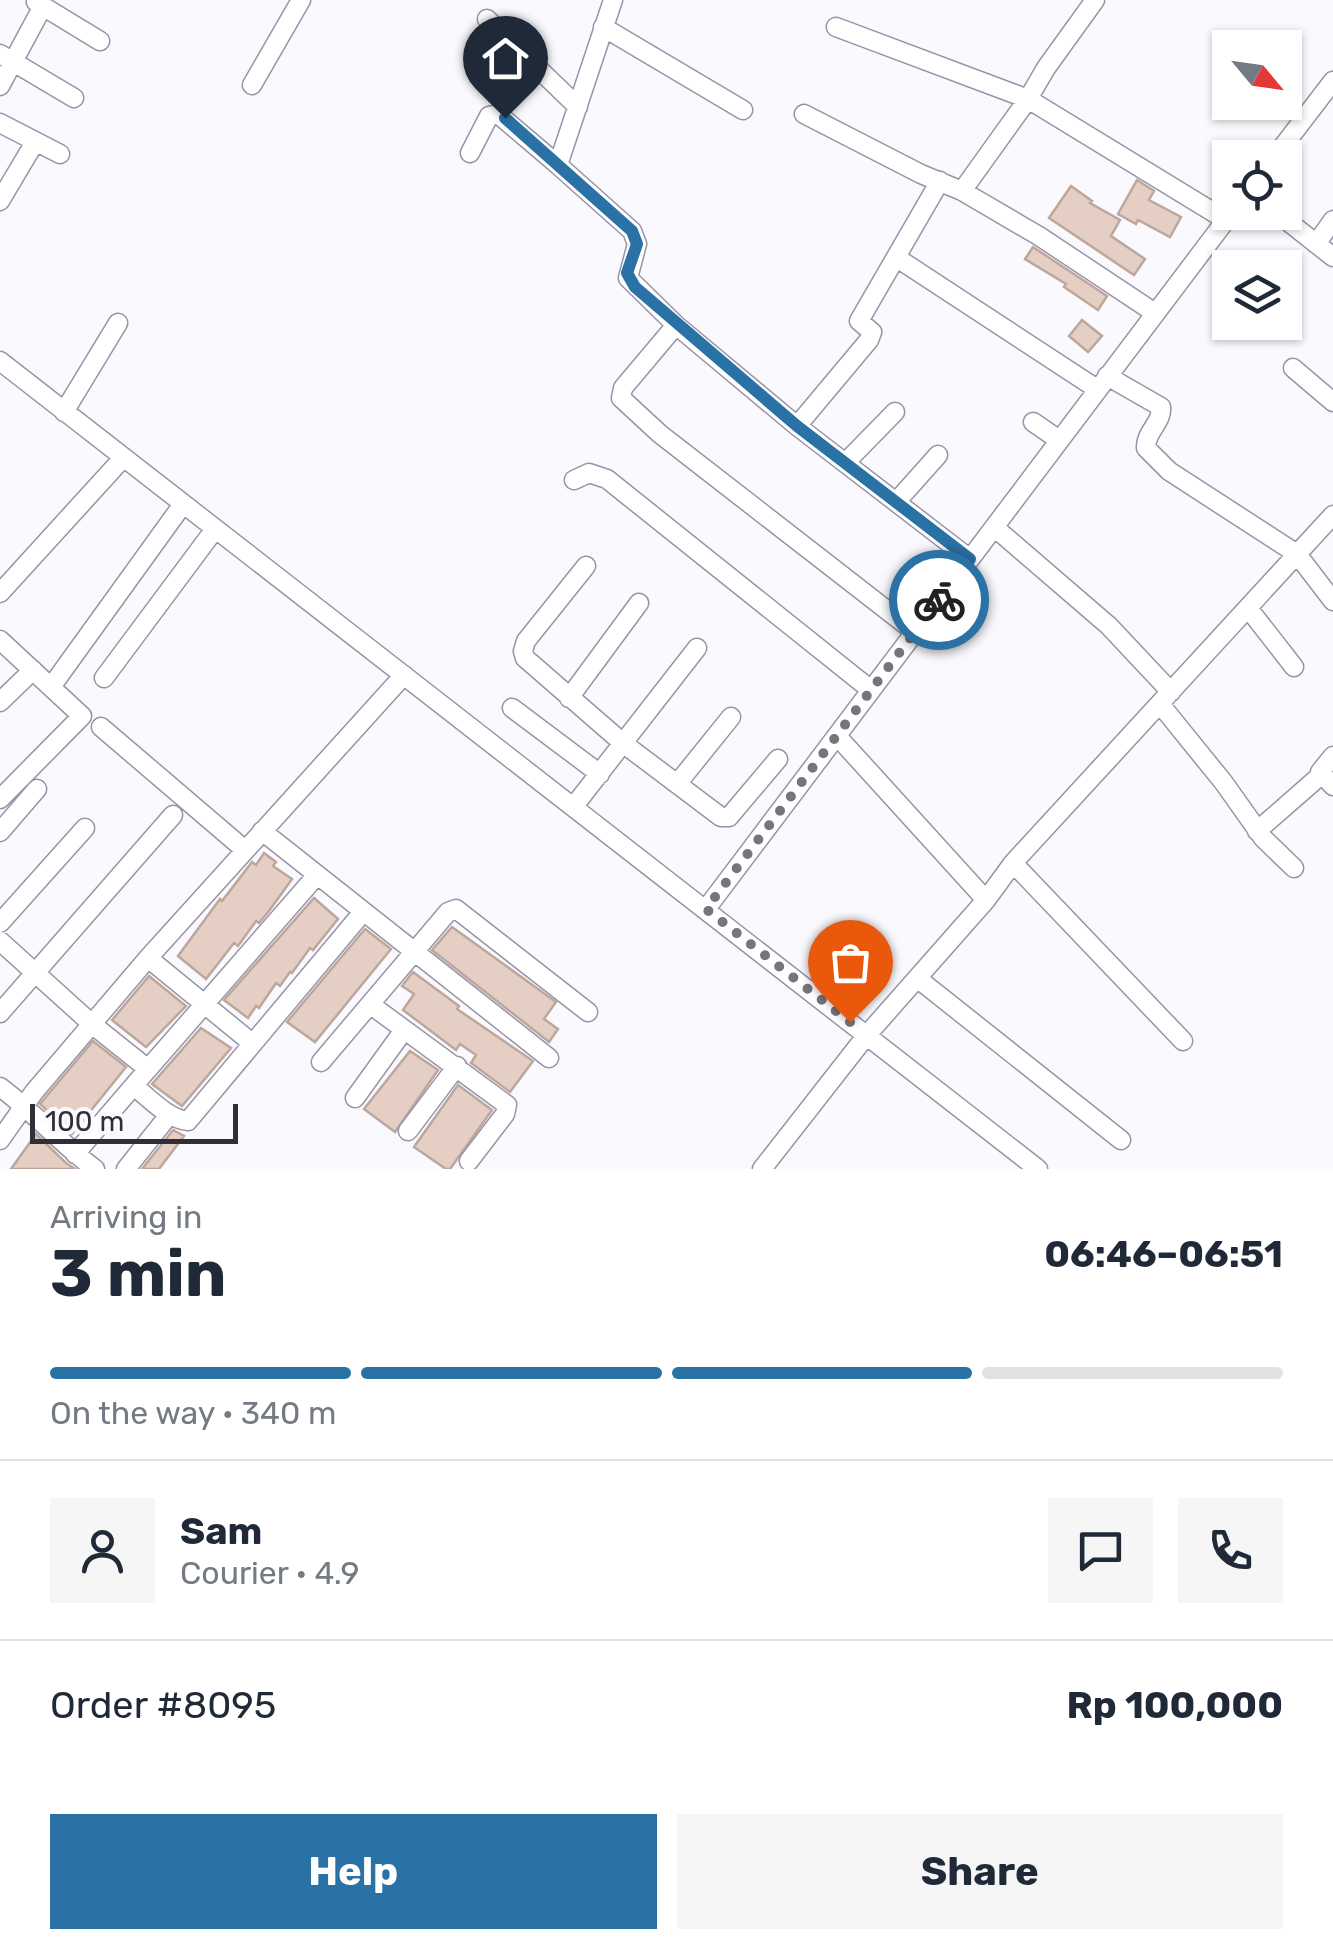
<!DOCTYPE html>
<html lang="en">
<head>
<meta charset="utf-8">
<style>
  :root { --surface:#fff; --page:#f6f6f7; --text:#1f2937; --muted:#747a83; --line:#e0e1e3; --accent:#2a72a6 }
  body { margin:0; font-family:Rubik,sans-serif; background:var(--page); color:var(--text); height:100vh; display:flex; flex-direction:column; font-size:38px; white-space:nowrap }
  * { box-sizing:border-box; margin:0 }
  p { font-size:32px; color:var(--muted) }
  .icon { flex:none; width:55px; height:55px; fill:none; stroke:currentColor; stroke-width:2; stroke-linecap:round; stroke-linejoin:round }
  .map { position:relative; height:1169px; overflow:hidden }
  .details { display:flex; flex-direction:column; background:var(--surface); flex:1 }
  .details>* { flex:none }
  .needle { width:65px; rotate:119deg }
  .fabs { position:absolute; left:1212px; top:30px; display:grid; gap:20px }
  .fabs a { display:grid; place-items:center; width:90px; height:90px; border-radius:0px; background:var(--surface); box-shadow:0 2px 8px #0004; font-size:50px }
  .scale { position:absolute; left:30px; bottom:25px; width:208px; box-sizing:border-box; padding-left:10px; border:5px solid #302e36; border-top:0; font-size:28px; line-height:35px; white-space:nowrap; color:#302e36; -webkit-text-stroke:8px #faf9fd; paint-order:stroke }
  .pin { position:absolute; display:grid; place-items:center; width:85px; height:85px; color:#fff; margin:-102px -42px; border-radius:50% 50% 50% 0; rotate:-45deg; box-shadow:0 0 10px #0007 }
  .pin .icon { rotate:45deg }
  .courier { position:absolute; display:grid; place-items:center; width:100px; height:100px; margin:-50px; border:8px solid #2a72a6; border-radius:50%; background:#fff; color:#222; box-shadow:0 2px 12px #0007 }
  .summary em { font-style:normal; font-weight:700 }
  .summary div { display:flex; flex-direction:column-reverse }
  .summary { display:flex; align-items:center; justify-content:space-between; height:170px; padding:0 50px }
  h1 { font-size:65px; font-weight:700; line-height:75px }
  .bar { display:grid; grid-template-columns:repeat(4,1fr); gap:15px 10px; align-content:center; height:120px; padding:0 50px }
  .bar i { height:12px; border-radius:8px; background:var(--line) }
  .bar .on { background:var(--accent) }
  .bar p { grid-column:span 4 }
  .line { display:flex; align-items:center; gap:25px; padding:0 50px; border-top:2px solid var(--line) }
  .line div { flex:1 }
  .round { display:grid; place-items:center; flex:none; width:105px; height:105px; border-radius:0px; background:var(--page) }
  .button { display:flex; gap:20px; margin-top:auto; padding:20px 50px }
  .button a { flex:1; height:115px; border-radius:0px; background:var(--accent); color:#fff; font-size:40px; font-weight:700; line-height:115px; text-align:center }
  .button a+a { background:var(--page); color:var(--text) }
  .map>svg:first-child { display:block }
</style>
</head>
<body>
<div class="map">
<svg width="1333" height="1169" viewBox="0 0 1333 1169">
  <rect width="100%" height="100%" fill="#faf9fd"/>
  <path fill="#e5cfc5" stroke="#bca79d" stroke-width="2.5" d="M 1137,180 L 1154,191 L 1149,200 L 1181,217 L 1170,237 L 1138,220 L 1136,224 L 1118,214 Z
    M 1071,186 L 1092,201 L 1090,203 L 1120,220 L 1111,236 L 1145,259 L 1134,275 L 1049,218 Z
    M 1033,247 L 1107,296 L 1098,310 L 1064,287 L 1066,284 L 1025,259 Z
    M 1082,320 L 1102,336 L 1088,352 L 1069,336 Z
    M 264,853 L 276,862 L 273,866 L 292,879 L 269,911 L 259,923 L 256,921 L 238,946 L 234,943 L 206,979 L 178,956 L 220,899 L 222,901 L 252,862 L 256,865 Z
    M 314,898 L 338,919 L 313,950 L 310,948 L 292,973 L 290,972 L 280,986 L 276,983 L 259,1008 L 256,1006 L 248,1018 L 224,1000 Z
    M 452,927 L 556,1002 L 544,1019 L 558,1029 L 549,1042 L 432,950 Z
    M 365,929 L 391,949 L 315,1042 L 287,1022 Z
    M 413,972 L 459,1006 L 457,1009 L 533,1061 L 510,1092 L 471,1063 L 476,1055 L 460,1044 L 456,1050 L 403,1010 L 414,994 L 402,986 Z
    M 149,976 L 186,1006 L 146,1047 L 112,1020 Z
    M 201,1028 L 231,1048 L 182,1106 L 152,1084 Z
    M 93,1041 L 126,1067 L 72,1134 L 40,1104 Z
    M 410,1051 L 438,1070 L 395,1132 L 364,1109 Z
    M 458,1085 L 492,1110 L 450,1169 L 446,1169 L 414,1147 Z
    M 173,1130 L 184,1136 L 159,1169 L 142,1169 Z
    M 36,1134 L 66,1163 L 75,1169 L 11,1169 Z"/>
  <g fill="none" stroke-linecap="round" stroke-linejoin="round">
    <g stroke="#9894a7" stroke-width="21">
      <path id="minor" d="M 613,0 L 558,165 L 632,231 L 637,244 L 628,278 L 676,325 L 797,426 L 970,559
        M 1095,0 L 1046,68 L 1028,99 L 1226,220
        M 36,2 L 100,41
        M 487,19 L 578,107
        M 603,27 L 743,110
        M 0,54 L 74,98
        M 252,85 L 301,0
        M 0,86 L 43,6
        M 804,114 L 921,174 L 962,191 L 1028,99 L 836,27
        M 0,123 L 60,154
        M 470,153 L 489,116 L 498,114 L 558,165
        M 1274,158 L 1333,81
        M 962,191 L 1039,236 L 1155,313
        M 0,201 L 35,142
        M 1276,212 L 1333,257
        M 1316,244 L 1333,220
        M 897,258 L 1097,389
        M 676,325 L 623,388 L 621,398 L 660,434 L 915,632
        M 0,361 L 1038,1169
        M 1293,368 L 1333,402
        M 1107,376 L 1161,407 C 1163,422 1145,432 1146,448 L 1169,471 L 1297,554 L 1333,601
        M 64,412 L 118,323
        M 1033,422 L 1059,440
        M 797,426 L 869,340 L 872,332 L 859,321 L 940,181
        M 845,463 L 895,412
        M 574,480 L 589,473 L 607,479 L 871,690
        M 897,501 L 938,455
        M 994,527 L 1109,626 L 1171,692
        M 586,566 L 526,641 L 523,651 L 525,658 L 624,744 L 721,817 L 729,817 L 778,759
        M 0,593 L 123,458
        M 1248,608 L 1294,667
        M 0,640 L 82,716 L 0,799
        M 104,678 L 215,529
        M 51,687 L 183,504
        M 569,698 L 639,603
        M 0,702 L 33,670
        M 1160,704 L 1224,783 L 1263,838 L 1294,868
        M 512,708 L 600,774
        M 101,727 L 245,850
        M 837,736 L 986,900
        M 1333,756 L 1320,772 L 1333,786
        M 677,784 L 731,717
        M 574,806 L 697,648
        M 262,831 L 549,1058
        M 1257,831 L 1321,775
        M 0,832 L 37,789
        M 1013,863 L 1183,1041
        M 706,909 L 1232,212
        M 0,923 L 85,828
        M 0,941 L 93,1025 L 148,1069 L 75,1154
        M 148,958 L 252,1043
        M 917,978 L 1121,1140
        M 371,1005 L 507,1105 L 505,1114 L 469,1161
        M 0,1013 L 173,815
        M 321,1062 L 448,912 L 456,909 L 588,1012
        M 148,1069 L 317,875
        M 134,1086 C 150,1099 168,1119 188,1121 L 363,912
        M 0,1087 C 34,1112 61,1144 95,1169
        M 355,1098 L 404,1030
        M 408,1131 L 457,1066
        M 0,1140 L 34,1092 L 148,958 L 404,675
        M 126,1169 L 169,1115
        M 762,1169 L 866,1036 L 986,900 L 1013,863 L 1333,515"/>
    </g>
    <use href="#minor" stroke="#fff" stroke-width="18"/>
  </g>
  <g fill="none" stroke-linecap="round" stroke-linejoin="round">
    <path stroke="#77757c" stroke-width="10" stroke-dasharray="0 18" d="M 850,1022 L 706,909 L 939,600"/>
    <path stroke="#2a72a6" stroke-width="12" d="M 505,118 L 632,231 L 637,244 L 627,273 L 635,287 L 797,426 L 970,559 L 939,600"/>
  </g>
</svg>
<div class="fabs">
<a><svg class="needle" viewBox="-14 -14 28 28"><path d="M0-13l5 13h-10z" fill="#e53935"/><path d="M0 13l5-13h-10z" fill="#747a83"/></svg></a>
<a><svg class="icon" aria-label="locate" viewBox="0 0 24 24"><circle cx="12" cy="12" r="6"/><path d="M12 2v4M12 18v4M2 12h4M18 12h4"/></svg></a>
<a><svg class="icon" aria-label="layers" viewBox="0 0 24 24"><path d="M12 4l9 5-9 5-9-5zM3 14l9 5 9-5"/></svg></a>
</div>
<div class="scale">100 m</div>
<div class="pin" style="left:850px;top:1022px;background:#ea580c"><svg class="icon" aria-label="bag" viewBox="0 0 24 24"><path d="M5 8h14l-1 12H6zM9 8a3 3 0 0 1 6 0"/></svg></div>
<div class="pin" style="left:505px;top:118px;background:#1f2937"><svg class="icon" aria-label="home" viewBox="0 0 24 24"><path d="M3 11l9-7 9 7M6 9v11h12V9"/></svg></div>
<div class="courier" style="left:939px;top:600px"><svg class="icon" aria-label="bike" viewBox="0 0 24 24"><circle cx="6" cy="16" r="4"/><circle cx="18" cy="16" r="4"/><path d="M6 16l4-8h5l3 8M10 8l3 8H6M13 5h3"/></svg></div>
</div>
<section class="details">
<div class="summary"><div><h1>3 min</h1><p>Arriving in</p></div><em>06:46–06:51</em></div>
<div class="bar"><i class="on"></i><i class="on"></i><i class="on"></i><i></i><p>On the way · 340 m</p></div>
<div class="line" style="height:180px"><a class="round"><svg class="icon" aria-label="person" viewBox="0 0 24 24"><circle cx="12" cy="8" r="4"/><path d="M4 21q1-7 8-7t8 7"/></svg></a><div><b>Sam</b><p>Courier · 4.9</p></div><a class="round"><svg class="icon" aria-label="chat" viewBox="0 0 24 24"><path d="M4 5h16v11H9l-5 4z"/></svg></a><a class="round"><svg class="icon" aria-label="phone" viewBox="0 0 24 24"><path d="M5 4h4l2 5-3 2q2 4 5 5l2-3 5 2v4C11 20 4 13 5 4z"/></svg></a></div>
<div class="line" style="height:130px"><div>Order #8095</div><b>Rp 100,000</b></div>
<div class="button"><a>Help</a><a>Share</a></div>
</section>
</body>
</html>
